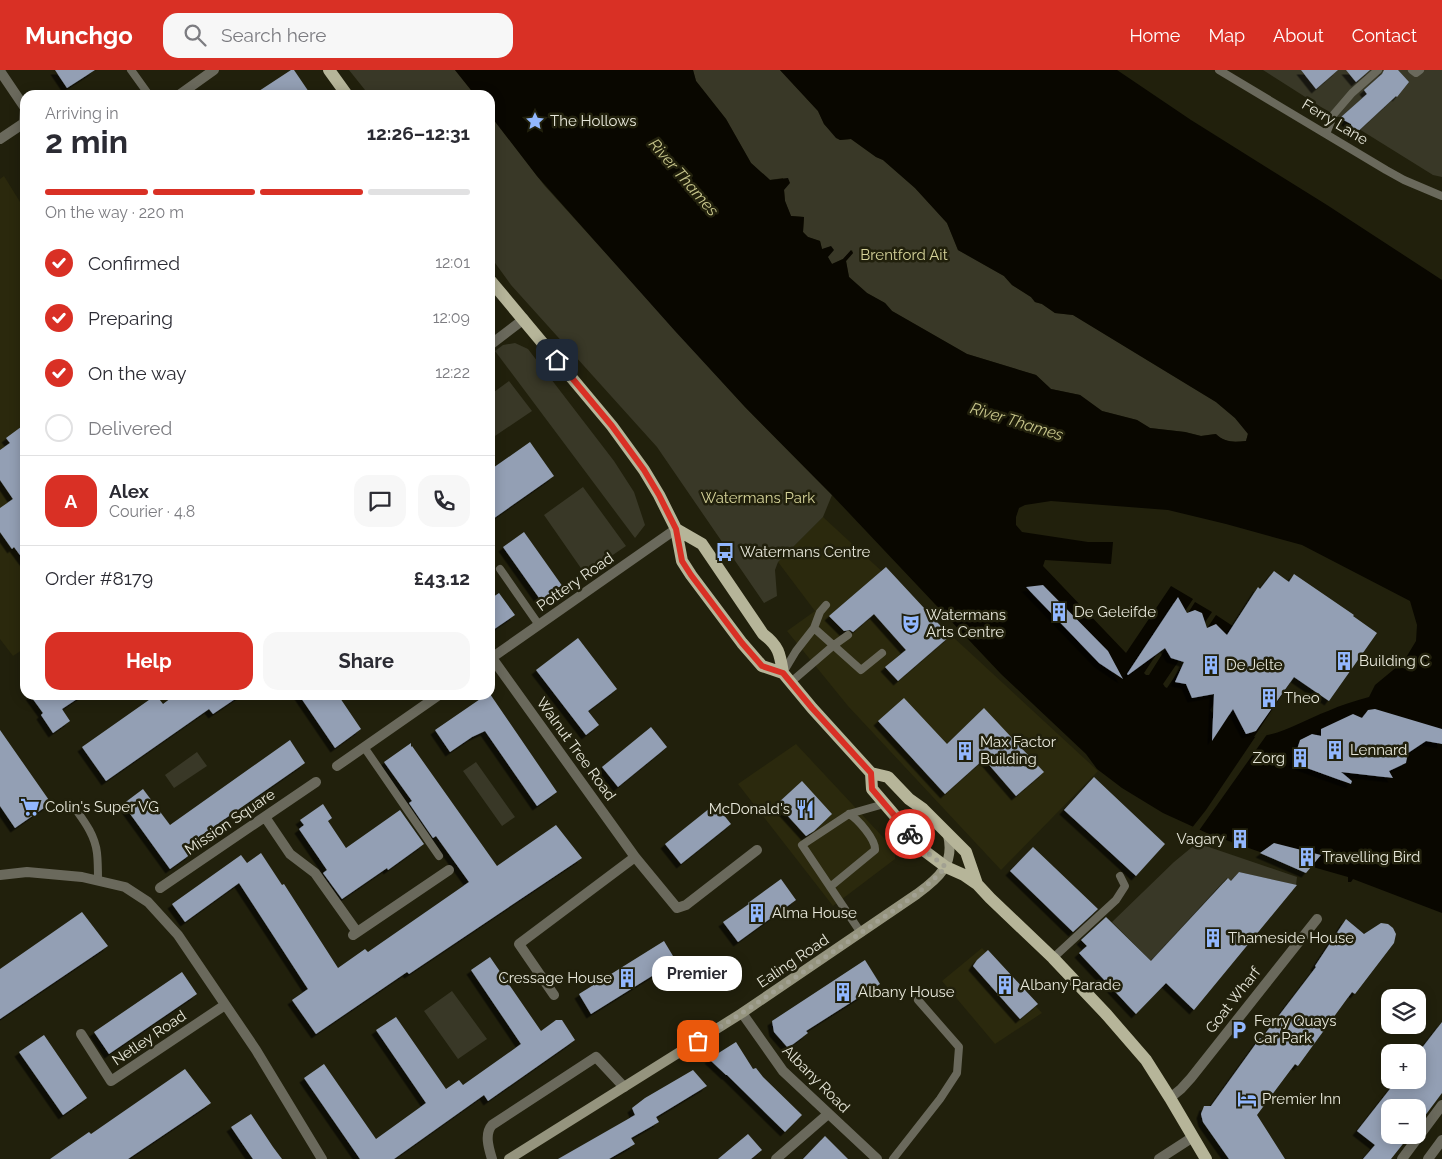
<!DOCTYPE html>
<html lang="en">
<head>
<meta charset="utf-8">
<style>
  :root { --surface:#fff; --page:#f7f7f7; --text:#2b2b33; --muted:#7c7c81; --line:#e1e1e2; --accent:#d93025 }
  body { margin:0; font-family:Raleway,sans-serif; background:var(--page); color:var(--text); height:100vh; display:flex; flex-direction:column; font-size:19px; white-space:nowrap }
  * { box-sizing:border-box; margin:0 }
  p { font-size:16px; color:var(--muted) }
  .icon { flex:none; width:28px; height:28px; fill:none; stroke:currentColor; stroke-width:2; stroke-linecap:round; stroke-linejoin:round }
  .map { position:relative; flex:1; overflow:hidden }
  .side { position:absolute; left:20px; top:20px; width:475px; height:610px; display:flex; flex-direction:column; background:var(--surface); border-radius:15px; box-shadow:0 2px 12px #0003 }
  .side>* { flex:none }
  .fabs { position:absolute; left:1381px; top:919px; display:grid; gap:10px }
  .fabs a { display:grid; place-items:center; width:45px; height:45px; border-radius:10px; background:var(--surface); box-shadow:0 2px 12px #0003; font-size:25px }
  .pin { position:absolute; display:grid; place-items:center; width:42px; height:42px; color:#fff; margin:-21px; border-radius:10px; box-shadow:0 2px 8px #0006 }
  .courier { position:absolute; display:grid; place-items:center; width:50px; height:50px; margin:-25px; border:4px solid #d93025; border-radius:50%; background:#fff; color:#222; box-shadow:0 1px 6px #0007 }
  .bubble { position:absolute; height:35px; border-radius:15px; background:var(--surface); box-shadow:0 2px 12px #0003; font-size:16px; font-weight:700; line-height:35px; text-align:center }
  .headline em { font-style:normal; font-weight:700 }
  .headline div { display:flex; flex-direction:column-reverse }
  .headline { display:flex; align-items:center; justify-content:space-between; height:85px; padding:0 25px }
  h1 { font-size:32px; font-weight:700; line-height:38px }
  .bar { display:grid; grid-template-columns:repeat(4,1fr); gap:8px 5px; align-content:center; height:60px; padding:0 25px }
  .bar i { height:6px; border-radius:4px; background:var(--line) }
  .bar .on { background:var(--accent) }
  .bar p { grid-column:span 4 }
  .line { display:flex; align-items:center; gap:12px; padding:0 25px; border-top:1px solid var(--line) }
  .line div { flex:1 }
  .round { display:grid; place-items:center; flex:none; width:52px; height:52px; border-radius:15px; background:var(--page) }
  ol { padding:0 25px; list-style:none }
  li { display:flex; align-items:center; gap:15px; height:55px }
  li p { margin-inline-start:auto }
  li .icon { padding:5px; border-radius:50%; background:var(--accent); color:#fff; stroke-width:4 }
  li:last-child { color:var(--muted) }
  li i { width:28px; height:28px; border:2px solid var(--line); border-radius:50% }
  .action { display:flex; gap:10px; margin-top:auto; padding:10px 25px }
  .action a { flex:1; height:58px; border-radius:15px; background:var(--accent); color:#fff; font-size:20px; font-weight:700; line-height:58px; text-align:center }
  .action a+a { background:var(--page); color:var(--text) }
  header { display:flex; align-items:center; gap:30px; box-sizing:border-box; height:70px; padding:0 25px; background:var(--accent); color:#fff }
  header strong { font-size:24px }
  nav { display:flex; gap:28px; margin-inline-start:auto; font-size:18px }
  .search { width:350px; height:45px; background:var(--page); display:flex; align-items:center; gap:12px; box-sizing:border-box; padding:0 18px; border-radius:15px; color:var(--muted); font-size:19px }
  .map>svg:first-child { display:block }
</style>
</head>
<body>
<header>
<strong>Munchgo</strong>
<div class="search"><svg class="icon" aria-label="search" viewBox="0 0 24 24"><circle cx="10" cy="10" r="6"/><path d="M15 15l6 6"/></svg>Search here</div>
<nav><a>Home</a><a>Map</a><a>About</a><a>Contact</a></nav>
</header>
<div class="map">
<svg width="1442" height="1089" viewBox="0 0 1442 1089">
  <defs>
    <filter id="shadow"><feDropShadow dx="-4.5" dy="4.5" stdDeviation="0" flood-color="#0009"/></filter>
  </defs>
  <rect width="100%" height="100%" fill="#21200c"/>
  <path fill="#2b290d" d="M 4,106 L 25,140 L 25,578 L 13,586 L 0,569 L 0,109 Z
    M 823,447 L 1098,701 L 1001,800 L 848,636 L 787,561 L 815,541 L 778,492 Z
    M 796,674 L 895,780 L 895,789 L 833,836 L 738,714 Z
    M 982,878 L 1042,943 L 995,974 L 942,911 Z"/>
  <path fill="#393827" d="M 349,0 L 455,0 L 475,25 L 369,25 Z
    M 693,0 L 780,0 L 818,41 L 824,54 L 840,70 L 851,69 L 876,87 L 883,90 L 915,118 L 947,153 L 958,180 L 1004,206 L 1012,215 L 1031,227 L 1035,232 L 1042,234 L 1055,243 L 1073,245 L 1216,332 L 1235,348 L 1248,363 L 1246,371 C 1234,372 1225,373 1215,364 L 1201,366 L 1185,362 L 1150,358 L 1137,350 L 1102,341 L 1080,325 L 1051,319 L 1036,305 L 967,284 L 892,241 L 885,233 L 867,223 L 849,207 L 846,191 L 853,183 L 852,180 L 843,189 L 832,194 L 822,179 L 820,171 L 808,167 L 803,162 L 804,147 L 791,146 L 785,131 L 783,108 L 770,110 L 751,93 L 726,49 L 696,11 Z
    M 1263,0 L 1442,0 L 1442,107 L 1433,105 L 1351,54 L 1321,37 Z
    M 490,45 L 544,115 L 745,337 L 832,425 L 823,447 L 778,492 L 775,500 L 777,526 L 764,533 L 657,377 L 511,215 L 490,186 Z
    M 515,273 L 528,279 L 614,391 L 634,422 L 645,455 L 635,468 L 495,281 L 503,275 Z
    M 509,311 L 532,341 L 492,368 L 490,365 L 490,325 Z
    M 583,417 L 626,476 L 585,504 L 544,445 Z
    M 197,682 L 207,696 L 174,718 L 165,705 Z
    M 476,692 L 515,747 L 502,756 L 463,701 Z
    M 1197,773 L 1297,807 L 1296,815 L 1239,802 L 1231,811 L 1227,808 L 1151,891 L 1112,852 L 1174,792 Z
    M 452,921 L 487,969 L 458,989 L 424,941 Z"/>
  <path fill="#090700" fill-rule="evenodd" d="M 455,0 L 693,0 L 696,11 L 726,49 L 751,93 L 770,110 L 788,108 L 790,113 L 784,120 L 785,131 L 791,146 L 804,147 L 803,162 L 808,167 L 820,171 L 822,179 L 831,176 L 834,180 L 828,187 L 832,194 L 843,189 L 851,180 L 853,183 L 846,191 L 849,207 L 867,223 L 885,233 L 892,241 L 967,284 L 1036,305 L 1051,319 L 1080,325 L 1102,341 L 1137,350 L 1150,358 L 1185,362 L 1201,366 L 1216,364 C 1225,373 1234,372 1246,371 L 1248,364 L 1235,348 L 1216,332 L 1073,245 L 1055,243 L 1042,234 L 1035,232 L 1031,227 L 1012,215 L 1004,206 L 958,180 L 947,153 L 915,118 L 883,90 L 876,87 L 851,69 L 840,70 L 836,68 L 824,54 L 818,41 L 780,0 L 1117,0 L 1191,50 L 1327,135 L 1442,210 L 1442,843 L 1353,809 L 1351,812 L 1348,812 L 1348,807 L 1260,782 L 1209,764 L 1163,743 L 1122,718 L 1097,699 L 1086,684 L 1001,604 L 832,425 L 745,337 L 675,261 L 537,106 L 490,45 L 490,25 L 475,25 ZM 1051,431 L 1168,440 L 1226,454 L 1302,475 L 1410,531 L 1417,555 L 1416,571 L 1404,591 L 1375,615 L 1369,627 C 1355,631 1341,635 1328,641 C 1304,650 1280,666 1254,667 L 1299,599 L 1219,634 L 1212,643 L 1210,640 L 1254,570 L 1216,545 L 1167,618 L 1165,617 L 1163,614 L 1212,542 L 1195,532 L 1149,605 L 1146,605 L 1144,603 L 1193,529 L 1171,516 L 1126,583 L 1043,496 L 1045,490 L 1111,494 L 1113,472 L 1088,472 L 1022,462 L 1016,455 L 1016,447 L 1019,438 L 1025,435 Z"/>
  <path fill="#21200c" d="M 1274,639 L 1275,639 L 1258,664 L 1268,663 L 1198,762 L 1191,759 L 1206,740 Z"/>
  <path fill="#939fb4" filter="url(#shadow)" d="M 55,0 L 95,0 L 67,18 Z
    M 291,0 L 294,0 L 311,25 L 253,25 Z
    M 1301,0 L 1338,0 L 1316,19 Z
    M 1346,0 L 1370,0 L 1356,12 Z
    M 1384,0 L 1398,0 L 1409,12 L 1397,27 L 1396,26 L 1353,66 L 1351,54 L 1340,48 L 1367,24 L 1364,20 L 1382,4 Z
    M 25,354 L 25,492 L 14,477 L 12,479 L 0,462 L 0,438 L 13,429 L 0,410 L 0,380 L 10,373 L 6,368 Z
    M 530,372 L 554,406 L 490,451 L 490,400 Z
    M 524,462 L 563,517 L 542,532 L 503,477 Z
    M 886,497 L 950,566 L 898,611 L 885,597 L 906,580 L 874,544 L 853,562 L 850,560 L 844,561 L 829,546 Z
    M 1274,501 L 1289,512 L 1294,504 L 1354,545 L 1353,546 L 1377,563 L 1329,631 L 1294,607 L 1256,661 L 1246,664 L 1233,639 L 1212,671 L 1214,624 L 1192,628 L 1186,614 L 1175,612 L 1184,592 L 1171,588 L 1165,578 L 1128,605 L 1127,604 L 1178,527 L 1187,543 L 1195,540 L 1202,543 L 1207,558 L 1216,554 L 1227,565 L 1258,517 L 1260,519 Z
    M 1043,515 L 1108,581 L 1123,609 L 1099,593 L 1026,517 Z
    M 499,523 L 515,545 L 490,562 L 490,529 Z
    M 578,568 L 617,619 L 588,641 L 599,655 L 586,665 L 536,600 Z
    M 490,624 L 557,722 L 537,736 L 485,661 L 472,667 L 450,682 L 435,660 L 486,625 L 490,625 Z
    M 30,625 L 83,625 L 62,639 L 70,651 L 53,663 L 41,645 L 43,643 Z
    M 156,625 L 163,634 L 175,625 L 241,625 L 213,644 L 209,639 L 106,711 L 82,677 Z
    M 299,625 L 338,625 L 361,659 L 335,678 Z
    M 904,628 L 947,674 L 984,638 L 1044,702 L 1016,726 L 984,689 L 945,724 L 878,651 Z
    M 1375,639 L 1442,659 L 1442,674 L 1426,671 L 1408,683 L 1406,693 L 1389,701 L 1393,708 L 1341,702 L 1352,711 L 1351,714 L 1293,693 L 1300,670 L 1312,664 L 1321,666 L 1321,659 L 1353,644 L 1362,648 L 1368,640 Z
    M 651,657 L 667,677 L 618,717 L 602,697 Z
    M 0,660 L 51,733 L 15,758 L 0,736 Z
    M 290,670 L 305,693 L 186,776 L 191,784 L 170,799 L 123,734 L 143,719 L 170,755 Z
    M 411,673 L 411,677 L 412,676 L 497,796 L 556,755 L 582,788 L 409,904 L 407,902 L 316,964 L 292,930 L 308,919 L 239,813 L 185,852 L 172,834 L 241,785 L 247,793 L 261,783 L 282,815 L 284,814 L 338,898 L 365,879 L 368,882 L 469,812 L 436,766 L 433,768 L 409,733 L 412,731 L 384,692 Z
    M 1094,707 L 1165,774 L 1136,806 L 1064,740 Z
    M 802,711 L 832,744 L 814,761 L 806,766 L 777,734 Z
    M 323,734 L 332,748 L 328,751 L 346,778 L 400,740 L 424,774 L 388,800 L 387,798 L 342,829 L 323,803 L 327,800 L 299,759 L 304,755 L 300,750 Z
    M 715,734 L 731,754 L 681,794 L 665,774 Z
    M 1274,773 L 1321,785 L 1306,803 L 1260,783 Z
    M 1033,777 L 1098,839 L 1073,862 L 1010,801 Z
    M 1239,802 L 1297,815 L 1194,940 L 1166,913 L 1136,944 L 1079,883 L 1087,876 L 1081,870 L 1106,847 L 1151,891 L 1228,808 L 1231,811 Z
    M 781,809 L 796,830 L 738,872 L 723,852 L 749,834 L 748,833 Z
    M 82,842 L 108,876 L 0,949 L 0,899 Z
    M 1346,849 L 1364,864 L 1381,853 L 1388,854 L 1393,858 L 1396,864 L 1394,873 L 1355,924 L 1352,922 L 1298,996 L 1295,994 L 1257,1045 L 1285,1089 L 1229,1089 L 1203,1052 L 1201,1044 L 1204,1036 L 1211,1036 L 1260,968 L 1261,969 L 1316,897 L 1315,896 Z
    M 664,871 L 676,891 L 591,944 L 579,924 Z
    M 988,880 L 1038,934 L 1020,949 L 973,896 L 977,890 Z
    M 490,887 L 541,961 L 556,950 L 562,950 L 575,970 L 488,1031 L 484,1025 L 394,1089 L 360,1089 L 304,1008 L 324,994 L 376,1069 L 426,1033 L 376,960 L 396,947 L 446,1019 L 459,1010 L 463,1015 L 521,974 L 471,900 Z
    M 865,890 L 880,914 L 806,961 L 808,963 L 788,978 L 774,962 L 772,951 Z
    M 182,902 L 197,924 L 109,984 L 94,962 Z
    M 1442,952 L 1442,1023 L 1418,1055 L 1418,1038 L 1390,1038 L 1390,1065 L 1410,1065 L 1391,1089 L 1363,1089 L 1375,1075 L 1357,1061 L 1397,1010 L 1418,1010 L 1418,983 Z
    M 44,965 L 87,1028 L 63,1045 L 19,982 Z
    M 736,972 L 753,999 L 756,998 L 763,1007 L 802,1045 L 785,1062 L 727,1005 L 726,1005 L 709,989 Z
    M 185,999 L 211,1033 L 128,1089 L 50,1089 L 89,1062 L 91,1064 Z
    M 693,1000 L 707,1016 L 656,1047 L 659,1052 L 631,1068 L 635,1074 L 609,1089 L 558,1089 L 635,1045 L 632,1038 L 645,1028 Z
    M 251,1044 L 273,1077 L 282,1089 L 253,1089 L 246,1079 L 231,1057 Z
    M 748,1064 L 762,1080 L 751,1089 L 718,1089 Z
    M 825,1066 L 848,1089 L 803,1089 Z"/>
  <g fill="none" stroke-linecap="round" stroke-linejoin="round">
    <path stroke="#6a695c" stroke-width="8" d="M 131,0 L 149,25
      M 1219,0 L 1386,100 L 1404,110 L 1442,126
      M 1412,0 L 1416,3 L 1420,0
      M 1326,64 L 1334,44 L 1352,23 L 1378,0
      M 500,499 L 539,555
      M 814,558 L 861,600 L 882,583
      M 784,601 L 796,581 L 814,558 L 820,542 L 826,535
      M 791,612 L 834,575 L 848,565
      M 364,677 L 439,786
      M 74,737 C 84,751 95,765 97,783 C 98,792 98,802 98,811
      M 830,817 L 875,780 C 876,770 858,749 849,744
      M 861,863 L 802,775 L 849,744 L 884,734
      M 1053,888 L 1116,830 L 1125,816 L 1120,806
      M 893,1089 L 940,1029 L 957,1003 L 959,977 L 918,930"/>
    <path stroke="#6a695c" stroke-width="10" d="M 265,747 L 290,784 L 315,803 L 357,862
      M 160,818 L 316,712
      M 353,865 L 449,800
      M 1402,1089 L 1442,1035
      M 1428,1089 L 1442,1070"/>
    <path stroke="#6a695c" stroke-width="10" d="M 0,1 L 25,38 L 24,53 L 0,69
      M 179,25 L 214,0
      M 490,275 L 524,249
      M 492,588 L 635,787 L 677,838 L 686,835 L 757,780
      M 490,589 L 676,459
      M 337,696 L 439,625
      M 0,805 L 27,802 L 82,807 L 125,817 L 148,832 L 178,865 L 256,980 L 322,1089
      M 554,925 L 519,874 L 635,787
      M 742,943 L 783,1001 L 877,1089
      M 81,964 L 111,1011 L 225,935
      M 1170,1028 L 1181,1019 L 1191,1008 L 1317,849
      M 492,1089 C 489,1079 484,1064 492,1055 L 596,987 L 624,1017
      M 776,1089 L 828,1044
      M 1159,1089 L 1193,1067"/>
    <path stroke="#95947e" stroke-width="10" d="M 509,1089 L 742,943 L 917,824 C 939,808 955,794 948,765"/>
    <path stroke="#b6b599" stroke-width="12" d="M 329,0 L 347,25
      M 490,210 L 612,356 L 644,400 L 659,425 L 676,459 L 682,491 L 691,505 L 742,573 L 762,596 L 783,603 L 812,638 L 871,703 L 888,707 L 909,729 L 923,739 L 966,782 L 977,814
      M 676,459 L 702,474 L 763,564 C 779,576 780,584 783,603
      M 871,703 L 872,719 L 926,782 L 946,797 L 964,805 L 977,814 L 990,828 L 1053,888 L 1107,945 L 1146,990 L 1170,1028 L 1206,1089"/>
  </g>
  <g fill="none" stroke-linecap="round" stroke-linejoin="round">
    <path stroke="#a2a192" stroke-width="5" stroke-dasharray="0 9" d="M 698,971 C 751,938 803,902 855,867 C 886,845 920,825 946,797 L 926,782 L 910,764"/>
    <path stroke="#d93025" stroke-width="6" d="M 557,290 L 612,356 L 644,400 L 659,425 L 676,459 L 682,491 L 691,505 L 742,573 L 762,596 L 783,603 L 812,638 L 871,703 L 872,719 L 910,764"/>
  </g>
  <defs>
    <g id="sight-bare" transform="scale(1.5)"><path d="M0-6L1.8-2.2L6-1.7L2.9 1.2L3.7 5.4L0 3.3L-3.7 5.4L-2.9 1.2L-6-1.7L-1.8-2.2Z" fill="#92b7fd" stroke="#21200c" stroke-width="2.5" paint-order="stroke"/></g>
    <g id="bus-bare" transform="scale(1.5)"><path d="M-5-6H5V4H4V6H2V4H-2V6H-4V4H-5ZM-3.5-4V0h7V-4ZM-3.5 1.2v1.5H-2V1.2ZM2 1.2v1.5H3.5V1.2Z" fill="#92b7fd" stroke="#21200c" stroke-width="2.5" paint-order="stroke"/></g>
    <g id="building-bare" transform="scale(1.5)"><path d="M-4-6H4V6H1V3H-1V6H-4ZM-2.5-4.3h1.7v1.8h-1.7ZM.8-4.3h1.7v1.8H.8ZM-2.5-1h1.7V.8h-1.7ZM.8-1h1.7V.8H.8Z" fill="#92b7fd" stroke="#21200c" stroke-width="2.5" paint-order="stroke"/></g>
    <g id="theatre-bare" transform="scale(1.5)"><path d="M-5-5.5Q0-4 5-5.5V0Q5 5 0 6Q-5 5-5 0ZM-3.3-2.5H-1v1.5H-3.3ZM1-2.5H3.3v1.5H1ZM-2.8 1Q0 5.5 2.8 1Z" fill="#92b7fd" stroke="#21200c" stroke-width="2.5" paint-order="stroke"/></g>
    <g id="supermarket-bare" transform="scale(1.5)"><path d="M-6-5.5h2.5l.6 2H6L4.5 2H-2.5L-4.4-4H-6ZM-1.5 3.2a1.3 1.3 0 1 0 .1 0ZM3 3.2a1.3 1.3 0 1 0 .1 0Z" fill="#92b7fd" stroke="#21200c" stroke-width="2.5" paint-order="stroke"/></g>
    <g id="restaurant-bare" transform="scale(1.5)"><path d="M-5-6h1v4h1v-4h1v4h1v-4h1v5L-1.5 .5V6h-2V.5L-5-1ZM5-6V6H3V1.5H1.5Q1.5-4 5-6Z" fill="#92b7fd" stroke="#21200c" stroke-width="2.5" paint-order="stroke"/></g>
    <g id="parking-bare" transform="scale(1.5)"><path d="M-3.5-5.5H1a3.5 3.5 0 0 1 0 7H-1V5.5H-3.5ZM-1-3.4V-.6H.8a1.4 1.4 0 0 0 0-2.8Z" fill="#92b7fd" stroke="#21200c" stroke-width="2.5" paint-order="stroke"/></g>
    <g id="hotel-bare" transform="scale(1.5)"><path d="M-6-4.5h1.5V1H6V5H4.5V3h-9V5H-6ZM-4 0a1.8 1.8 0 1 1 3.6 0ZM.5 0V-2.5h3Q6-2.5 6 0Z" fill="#92b7fd" stroke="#21200c" stroke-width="2.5" paint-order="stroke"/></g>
  </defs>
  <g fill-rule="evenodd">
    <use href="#sight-bare" x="535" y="51"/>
    <use href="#bus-bare" x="725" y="482"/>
    <use href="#building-bare" x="1059" y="542"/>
    <use href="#theatre-bare" x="911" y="554"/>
    <use href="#building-bare" x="1344" y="591"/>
    <use href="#building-bare" x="1211" y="595"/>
    <use href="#building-bare" x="1269" y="628"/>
    <use href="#building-bare" x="1335" y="680"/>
    <use href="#building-bare" x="965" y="681"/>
    <use href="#building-bare" x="1300" y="688"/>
    <use href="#supermarket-bare" x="30" y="737"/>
    <use href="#restaurant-bare" x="805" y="739"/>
    <use href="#building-bare" x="1240" y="769"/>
    <use href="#building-bare" x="1307" y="787"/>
    <use href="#building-bare" x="757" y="843"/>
    <use href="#building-bare" x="1213" y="868"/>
    <use href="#building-bare" x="627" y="908"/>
    <use href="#building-bare" x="1005" y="915"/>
    <use href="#building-bare" x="843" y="922"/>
    <use href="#parking-bare" x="1239" y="960"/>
    <use href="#hotel-bare" x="1247" y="1029"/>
  </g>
  <g text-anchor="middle" stroke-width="5" stroke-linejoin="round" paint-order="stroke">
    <g font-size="15" fill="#e7e7da" stroke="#21200c" text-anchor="start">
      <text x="550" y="56">The Hollows</text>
      <text x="740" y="487">Watermans Centre</text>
      <text x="1074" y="547">De Geleifde</text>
      <text x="926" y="550">Watermans<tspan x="926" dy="17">Arts Centre</tspan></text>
      <text x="1359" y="596">Building C</text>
      <text x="1226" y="600">De Jelte</text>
      <text x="1284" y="633">Theo</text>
      <text x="980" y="677">Max Factor<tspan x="980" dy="17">Building</tspan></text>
      <text x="1350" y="685">Lennard</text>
      <text x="1285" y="693" text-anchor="end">Zorg</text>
      <text x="45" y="742">Colin's Super VG</text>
      <text x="790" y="744" text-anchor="end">McDonald's</text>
      <text x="1225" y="774" text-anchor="end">Vagary</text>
      <text x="1322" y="792">Travelling Bird</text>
      <text x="772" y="848">Alma House</text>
      <text x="1228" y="873">Thameside House</text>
      <text x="612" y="913" text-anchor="end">Cressage House</text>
      <text x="1020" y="920">Albany Parade</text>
      <text x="858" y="927">Albany House</text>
      <text x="1254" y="956">Ferry Quays<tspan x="1254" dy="17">Car Park</tspan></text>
      <text x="1262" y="1034">Premier Inn</text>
    </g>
    <g font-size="15" fill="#e7e7da" stroke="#21200c">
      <text transform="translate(1335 52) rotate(31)" y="5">Ferry Lane</text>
      <text transform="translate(575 512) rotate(-35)" y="5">Pottery Road</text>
      <text transform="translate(576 679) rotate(54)" y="5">Walnut Tree Road</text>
      <text transform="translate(230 752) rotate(-34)" y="5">Mission Square</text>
      <text transform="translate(793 891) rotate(-34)" y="5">Ealing Road</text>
      <text transform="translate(1233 930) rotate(-52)" y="5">Goat Wharf</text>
      <text transform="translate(149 968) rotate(-34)" y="5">Netley Road</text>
      <text transform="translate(816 1009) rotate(45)" y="5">Albany Road</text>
    </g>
    <g font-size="15" fill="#d6d399" stroke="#21200c">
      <text x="904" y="190">Brentford Ait</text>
      <text x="758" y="433">Watermans Park</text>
    </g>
    <g font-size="16" font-style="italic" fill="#c7c58b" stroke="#21200c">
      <text transform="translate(684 107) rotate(49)" y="6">River Thames</text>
      <text transform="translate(1017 351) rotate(17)" y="6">River Thames</text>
    </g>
  </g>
</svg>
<div class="fabs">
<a><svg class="icon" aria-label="layers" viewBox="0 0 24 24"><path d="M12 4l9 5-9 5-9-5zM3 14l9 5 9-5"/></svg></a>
<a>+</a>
<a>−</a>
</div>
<div class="pin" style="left:698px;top:971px;background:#ea580c"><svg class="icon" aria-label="bag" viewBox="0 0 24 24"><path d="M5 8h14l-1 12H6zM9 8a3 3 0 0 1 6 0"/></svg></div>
<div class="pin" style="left:557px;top:290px;background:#1f2937"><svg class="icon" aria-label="home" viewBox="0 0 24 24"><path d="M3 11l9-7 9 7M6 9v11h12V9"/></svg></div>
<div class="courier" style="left:910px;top:764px"><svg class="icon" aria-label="bike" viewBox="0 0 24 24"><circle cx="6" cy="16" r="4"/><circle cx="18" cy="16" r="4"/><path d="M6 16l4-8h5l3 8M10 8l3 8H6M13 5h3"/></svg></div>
<div class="bubble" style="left:652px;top:886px;width:90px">Premier</div>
<section class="side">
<div class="headline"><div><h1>2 min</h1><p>Arriving in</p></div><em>12:26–12:31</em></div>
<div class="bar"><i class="on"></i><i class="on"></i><i class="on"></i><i></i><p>On the way · 220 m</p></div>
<ol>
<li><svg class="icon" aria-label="check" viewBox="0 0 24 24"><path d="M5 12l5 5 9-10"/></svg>Confirmed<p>12:01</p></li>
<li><svg class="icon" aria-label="check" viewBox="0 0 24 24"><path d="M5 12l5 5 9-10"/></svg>Preparing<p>12:09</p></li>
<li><svg class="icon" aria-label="check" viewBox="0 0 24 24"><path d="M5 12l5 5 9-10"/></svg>On the way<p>12:22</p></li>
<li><i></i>Delivered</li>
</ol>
<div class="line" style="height:90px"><b class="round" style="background:var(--accent);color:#fff">A</b><div><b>Alex</b><p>Courier · 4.8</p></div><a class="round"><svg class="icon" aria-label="chat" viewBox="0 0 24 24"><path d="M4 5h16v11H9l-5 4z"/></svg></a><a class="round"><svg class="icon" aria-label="phone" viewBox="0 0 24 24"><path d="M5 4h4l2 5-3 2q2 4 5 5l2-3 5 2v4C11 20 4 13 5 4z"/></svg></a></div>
<div class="line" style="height:65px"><div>Order #8179</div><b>£43.12</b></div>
<div class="action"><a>Help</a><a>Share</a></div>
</section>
</div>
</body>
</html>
